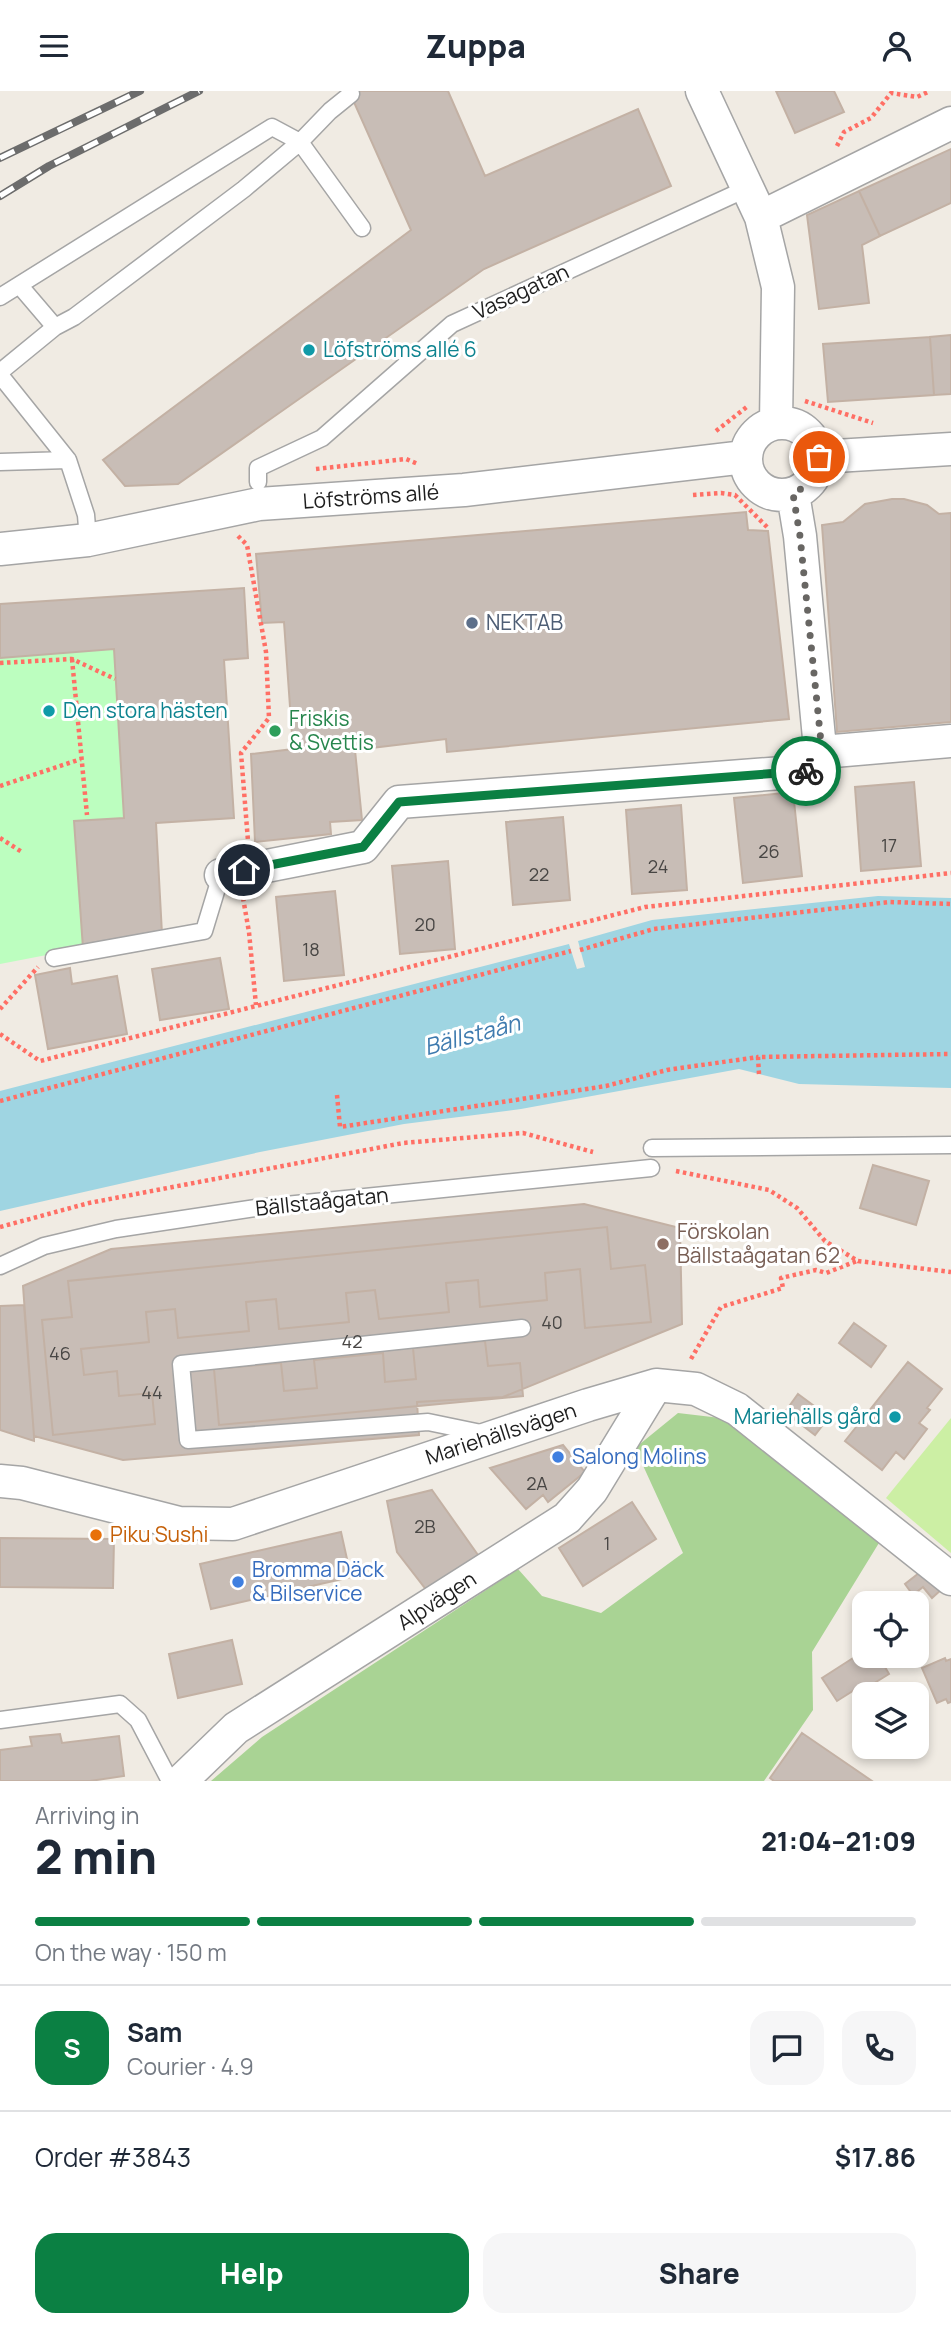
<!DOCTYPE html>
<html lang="en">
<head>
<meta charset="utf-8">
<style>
  :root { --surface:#fff; --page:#f6f6f7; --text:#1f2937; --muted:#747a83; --line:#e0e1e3; --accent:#0b8043 }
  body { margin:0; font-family:Manrope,sans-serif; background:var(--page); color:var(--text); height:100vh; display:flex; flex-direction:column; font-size:26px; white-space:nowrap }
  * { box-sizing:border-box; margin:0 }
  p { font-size:23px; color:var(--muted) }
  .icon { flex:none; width:38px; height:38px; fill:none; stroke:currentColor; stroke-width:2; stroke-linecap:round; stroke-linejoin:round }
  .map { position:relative; height:1690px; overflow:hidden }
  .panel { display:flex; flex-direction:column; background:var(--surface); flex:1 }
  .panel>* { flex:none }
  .controls { position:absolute; left:852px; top:1500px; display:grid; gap:14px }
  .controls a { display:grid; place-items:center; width:77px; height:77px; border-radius:14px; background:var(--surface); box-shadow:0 4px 10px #0003; font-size:35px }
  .pin { position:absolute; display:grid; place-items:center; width:60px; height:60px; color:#fff; margin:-30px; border:4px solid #fff; border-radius:50%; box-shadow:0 2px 7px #0007 }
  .courier { position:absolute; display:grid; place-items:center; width:70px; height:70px; margin:-35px; border:5px solid #0b8043; border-radius:50%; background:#fff; color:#222; box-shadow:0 2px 9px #0007 }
  .summary em { font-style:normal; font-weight:800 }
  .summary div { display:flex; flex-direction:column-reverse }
  .summary { display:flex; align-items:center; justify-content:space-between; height:119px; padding:0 35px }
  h1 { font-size:46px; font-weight:800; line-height:52px }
  .bar { display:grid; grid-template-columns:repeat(4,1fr); gap:10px 7px; align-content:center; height:84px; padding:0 35px }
  .bar i { height:9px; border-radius:5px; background:var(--line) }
  .bar .active { background:var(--accent) }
  .bar p { grid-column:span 4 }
  .line { display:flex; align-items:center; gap:18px; padding:0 35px; border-top:2px solid var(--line) }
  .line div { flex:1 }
  .round { display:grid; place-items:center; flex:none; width:74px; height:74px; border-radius:21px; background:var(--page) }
  .primary-button { display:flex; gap:14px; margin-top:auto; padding:14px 35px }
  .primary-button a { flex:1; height:80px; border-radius:21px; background:var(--accent); color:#fff; font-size:28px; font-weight:800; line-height:80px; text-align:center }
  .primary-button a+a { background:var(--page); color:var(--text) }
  header { display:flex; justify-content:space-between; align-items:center; height:91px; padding:0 35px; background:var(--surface); font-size:32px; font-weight:800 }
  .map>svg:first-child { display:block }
</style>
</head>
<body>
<header><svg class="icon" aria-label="menu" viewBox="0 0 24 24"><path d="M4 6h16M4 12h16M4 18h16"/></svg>Zuppa<svg class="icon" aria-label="person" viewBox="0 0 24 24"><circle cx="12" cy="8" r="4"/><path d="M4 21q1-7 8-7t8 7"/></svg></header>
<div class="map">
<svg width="951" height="1690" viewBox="0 0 951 1690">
  <rect width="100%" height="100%" fill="#f0ebe3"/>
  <path fill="#ccefa4" d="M 951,1327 L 951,1462 L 886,1407 Z"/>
  <path fill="#a9d394" d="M 678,1322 L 729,1328 L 882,1447 L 812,1561 L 813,1619 L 764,1690 L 211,1690 L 262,1646 L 518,1478 L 542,1505 L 601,1522 L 683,1462 L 635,1357 Z"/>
  <path fill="#bcfebf" d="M 114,558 L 124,727 L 74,730 L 83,857 L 0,873 L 0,567 Z"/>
  <path fill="#9fd5e2" d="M 878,805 L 951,807 L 951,997 L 799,993 L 739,978 L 521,1018 L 404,1033 L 260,1061 L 0,1120 L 0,1000 L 569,853 L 577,878 L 585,876 L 578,850 L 652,829 Z"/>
  <path fill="#c8bdb6" stroke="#c3b1a4" stroke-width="2" d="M 349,0 L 448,0 L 485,85 L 638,18 L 671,95 L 484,178 L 178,393 L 125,395 L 103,369 L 411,139 Z
    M 776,0 L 834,0 L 844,21 L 795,42 Z
    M 951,58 L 951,112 L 880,145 L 859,100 Z
    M 859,100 L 880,145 L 862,154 L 869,212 L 819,218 L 807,124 Z
    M 951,244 L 951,303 L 934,304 L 930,246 Z
    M 930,246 L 934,304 L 828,311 L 823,253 Z
    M 892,408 L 904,408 L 927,414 L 939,423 L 951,422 L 951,631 L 837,641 L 822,434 L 843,431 L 865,413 Z
    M 746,421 L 748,439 L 768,440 L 789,628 L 447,661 L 446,648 L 355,659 L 362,729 L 330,731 L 331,743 L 255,751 L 251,663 L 293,658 L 284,531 L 262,532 L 256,463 Z
    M 244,497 L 248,567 L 224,569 L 234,727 L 156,732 L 162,843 L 83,857 L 74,730 L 124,727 L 114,558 L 0,567 L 0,513 Z
    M 914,691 L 921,775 L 861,780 L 855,696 Z
    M 793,701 L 802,785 L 743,792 L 734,707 Z
    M 681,714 L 687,799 L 632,803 L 626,719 Z
    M 563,726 L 570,809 L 513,814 L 506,731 Z
    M 448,770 L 455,858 L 400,863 L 392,775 Z
    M 335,800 L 344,884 L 284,890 L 276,806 Z
    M 220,867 L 229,918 L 160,929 L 152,878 Z
    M 70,877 L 72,893 L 117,885 L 127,943 L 48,958 L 35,884 Z
    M 873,1074 L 929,1090 L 916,1134 L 860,1117 Z
    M 584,1113 L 680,1137 L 682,1233 L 503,1306 L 417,1311 L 419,1344 L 123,1369 L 34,1345 L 23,1195 L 111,1158 Z
    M 607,1136 L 611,1178 L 645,1174 L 651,1231 L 585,1237 L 580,1178 L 545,1182 L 547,1209 L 480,1216 L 478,1189 L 446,1192 L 449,1221 L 379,1228 L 375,1199 L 346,1202 L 349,1231 L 279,1238 L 276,1208 L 246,1211 L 249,1240 L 178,1247 L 175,1218 L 146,1221 L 149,1251 L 81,1258 L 84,1284 L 117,1280 L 119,1305 L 152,1302 L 155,1333 L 53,1344 L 42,1229 L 72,1226 L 68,1190 Z
    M 24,1214 L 34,1345 L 34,1350 L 0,1339 L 0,1215 Z
    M 854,1232 L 886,1255 L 871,1276 L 839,1252 Z
    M 485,1250 L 488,1275 L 520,1272 L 523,1305 L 219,1334 L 214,1278 L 281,1272 L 284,1300 L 317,1297 L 314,1269 L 383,1262 L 385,1291 L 416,1288 L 413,1257 Z
    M 908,1271 L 942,1298 L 927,1317 L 930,1319 L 919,1332 L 927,1338 L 904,1368 L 896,1361 L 882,1379 L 845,1350 Z
    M 798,1303 L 829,1326 L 815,1344 L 785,1321 Z
    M 563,1354 L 585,1381 L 548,1411 L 543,1404 L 526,1418 L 490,1377 Z
    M 432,1399 L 478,1464 L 428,1501 L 397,1461 L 387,1410 Z
    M 632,1411 L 656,1448 L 583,1495 L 559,1457 Z
    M 341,1441 L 351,1486 L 211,1518 L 200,1473 Z
    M 0,1447 L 114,1448 L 113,1497 L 0,1496 Z
    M 924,1478 L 942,1498 L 932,1507 L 923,1496 L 913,1504 L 905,1493 Z
    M 232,1549 L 242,1593 L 178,1607 L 169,1563 Z
    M 864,1560 L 864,1564 L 878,1564 L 889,1583 L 858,1602 L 856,1598 L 837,1610 L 822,1587 Z
    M 945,1567 L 946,1570 L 951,1568 L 951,1611 L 948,1612 L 946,1608 L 937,1612 L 922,1577 Z
    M 802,1642 L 859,1681 L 872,1690 L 774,1690 L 770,1687 Z
    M 60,1643 L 62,1652 L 119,1645 L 124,1685 L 90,1690 L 0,1690 L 0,1659 L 32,1655 L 30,1646 Z"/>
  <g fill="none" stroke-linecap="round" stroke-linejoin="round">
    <g stroke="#a5a5a5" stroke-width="19">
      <path id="service" d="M 20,195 L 55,236
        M 0,206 L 272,36 L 300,51 L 362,137
        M 0,281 L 55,236 L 74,226 L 244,98 L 300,51 L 330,20 L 351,3
        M 0,284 L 68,369
        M 0,371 L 68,369 L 86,424 L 88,449
        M 258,391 L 258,377 L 322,347 L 452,233 L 748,97
        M 54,867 L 204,840 L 221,784
        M 652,1057 L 951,1054
        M 0,1175 L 44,1155 L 116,1138 L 256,1117 L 651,1077
        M 486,1343 L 428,1331 L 188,1349 L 181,1273 L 522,1237
        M 0,1629 L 120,1613 L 138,1629 L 170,1690"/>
    </g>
    <g stroke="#a5a5a5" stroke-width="35">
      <path id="minor" d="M 702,0 L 761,126 L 778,196 L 776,332
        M 761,126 L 951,32
        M746 368a36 36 0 1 1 72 0a36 36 0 1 1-72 0Z
        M 819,366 L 951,358
        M 0,458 L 88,449 L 259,413 L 464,399 L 745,366
        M 822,661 L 951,650
        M 221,784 L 363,756 L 399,711 L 822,679 L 800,445 L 793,403
        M 0,1390 L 22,1392 L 179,1432 L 233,1433 L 588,1314 L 656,1294 L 696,1298 L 737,1318 L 951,1488
        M 181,1690 L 236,1637 L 567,1427 L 592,1399 L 656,1294"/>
    </g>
    <path stroke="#ff6f65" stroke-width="4.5" stroke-dasharray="3.5 3.5" stroke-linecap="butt" d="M 837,55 L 844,41 L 871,27 L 891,2 L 917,6 L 930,0
      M 805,310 L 873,332
      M 716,340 L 748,315
      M 316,378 L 406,368 L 418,373
      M 693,404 L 721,402 L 735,404 L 769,438
      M 238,445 L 247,454 L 266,561 L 269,627 L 241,662 L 248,750
      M 72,568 L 87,724
      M 0,572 L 72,568 L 115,588
      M 0,695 L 81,668
      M 0,747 L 22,761
      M 243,807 L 249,841 L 256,914
      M 580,859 L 654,838 L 890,811 L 951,813
      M 0,918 L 38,876
      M 0,943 L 40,970 L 645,816 L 951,782
      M 759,983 L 758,966 L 951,963
      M 337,1004 L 340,1036 L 606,995 L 667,979 L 758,966
      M 0,1010 L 571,860
      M 676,1080 L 769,1099 L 797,1117 L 825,1150 L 858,1170 L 951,1181
      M 0,1136 L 89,1112 L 403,1052 L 523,1042 L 593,1061
      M 691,1268 L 721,1216 L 783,1197 L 781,1187 L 816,1179 L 826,1182 L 857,1170"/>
    <use href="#service" stroke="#fff" stroke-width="16"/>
    <use href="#minor" stroke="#fff" stroke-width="32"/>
    <g stroke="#6c6c6c" stroke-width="8">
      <path id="rail" d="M 0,67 L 140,0
        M 0,105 L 49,75 L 199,0"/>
    </g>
    <use href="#rail" stroke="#fff" stroke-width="5" stroke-dasharray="16" stroke-linecap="butt"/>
  </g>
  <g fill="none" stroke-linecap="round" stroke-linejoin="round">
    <path stroke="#686663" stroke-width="7" stroke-dasharray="0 12.6" d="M 806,680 L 822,679 L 822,661 L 800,445 L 793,403 C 809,394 816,385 819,366"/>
    <path stroke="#0b8043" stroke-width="9" d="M 244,779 L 363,756 L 399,711 L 806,680"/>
  </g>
  <g fill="#0f9aa8" stroke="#fff" stroke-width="2.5">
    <circle cx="309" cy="259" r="7"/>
    <circle cx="49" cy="620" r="7"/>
    <circle cx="895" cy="1326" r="7"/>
  </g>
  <circle fill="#5c6f8a" stroke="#fff" stroke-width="2.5" cx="472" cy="532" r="7"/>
  <circle fill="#2e9e5b" stroke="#fff" stroke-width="2.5" cx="275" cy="640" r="7"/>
  <circle fill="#8d6e63" stroke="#fff" stroke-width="2.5" cx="663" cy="1153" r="7"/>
  <g fill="#3f7fe0" stroke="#fff" stroke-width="2.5">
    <circle cx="558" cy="1366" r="7"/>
    <circle cx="238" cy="1491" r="7"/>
  </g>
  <circle fill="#e8710a" stroke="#fff" stroke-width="2.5" cx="96" cy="1444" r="7"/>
  <g text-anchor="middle" stroke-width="6" stroke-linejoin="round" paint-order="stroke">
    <g font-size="18" fill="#484644">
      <text x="889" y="761">17</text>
      <text x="769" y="767">26</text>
      <text x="658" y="782">24</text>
      <text x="539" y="790">22</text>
      <text x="425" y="840">20</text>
      <text x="311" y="865">18</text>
      <text x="552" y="1238">40</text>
      <text x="352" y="1257">42</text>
      <text x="60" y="1269">46</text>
      <text x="152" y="1308">44</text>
      <text x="537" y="1399">2A</text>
      <text x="425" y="1442">2B</text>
      <text x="607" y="1459">1</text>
    </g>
    <g font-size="21" fill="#1e1e1e" stroke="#fff">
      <text transform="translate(521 201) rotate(-25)" y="7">Vasagatan</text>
      <text transform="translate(371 406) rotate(-4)" y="7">Löfströms allé</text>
      <text transform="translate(322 1111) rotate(-6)" y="7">Bällstaågatan</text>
      <text transform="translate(501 1343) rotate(-18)" y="7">Mariehällsvägen</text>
      <text transform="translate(437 1510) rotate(-33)" y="7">Alpvägen</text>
    </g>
    <g font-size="21" fill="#0d838f" stroke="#fff" text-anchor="start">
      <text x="323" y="266">Löfströms allé 6</text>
      <text x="63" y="627">Den stora hästen</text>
      <text x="881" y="1333" text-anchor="end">Mariehälls gård</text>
    </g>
    <g font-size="21" fill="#4e5e75" stroke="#fff" text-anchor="start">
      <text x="486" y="539">NEKTAB</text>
    </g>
    <g font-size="21" fill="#27864d" stroke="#fff" text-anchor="start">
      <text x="289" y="635">Friskis<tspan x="289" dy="24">&amp; Svettis</tspan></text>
    </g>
    <g font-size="21" fill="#785e54" stroke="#fff" text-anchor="start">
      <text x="677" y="1148">Förskolan<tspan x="677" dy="24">Bällstaågatan 62</tspan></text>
    </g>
    <g font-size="21" fill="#366cbe" stroke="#fff" text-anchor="start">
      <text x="572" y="1373">Salong Molins</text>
      <text x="252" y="1486">Bromma Däck<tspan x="252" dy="24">&amp; Bilservice</tspan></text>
    </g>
    <g font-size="21" fill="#c56008" stroke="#fff" text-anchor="start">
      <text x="110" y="1451">Piku Sushi</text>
    </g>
    <g font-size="23" font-style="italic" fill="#3f7baf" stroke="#fff">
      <text transform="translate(472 944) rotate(-15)" y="8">Bällstaån</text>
    </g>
  </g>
</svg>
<div class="controls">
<a><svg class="icon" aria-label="locate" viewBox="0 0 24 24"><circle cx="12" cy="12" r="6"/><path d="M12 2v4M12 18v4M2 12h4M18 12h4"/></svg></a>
<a><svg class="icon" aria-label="layers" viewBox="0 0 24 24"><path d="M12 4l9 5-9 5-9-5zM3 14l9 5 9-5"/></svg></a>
</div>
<div class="pin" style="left:819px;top:366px;background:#ea580c"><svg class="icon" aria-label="bag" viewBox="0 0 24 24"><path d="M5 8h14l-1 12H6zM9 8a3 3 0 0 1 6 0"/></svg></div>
<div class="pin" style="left:244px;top:779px;background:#1f2937"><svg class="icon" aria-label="home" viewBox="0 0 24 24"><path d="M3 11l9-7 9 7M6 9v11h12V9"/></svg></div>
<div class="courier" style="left:806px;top:680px"><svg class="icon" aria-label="bike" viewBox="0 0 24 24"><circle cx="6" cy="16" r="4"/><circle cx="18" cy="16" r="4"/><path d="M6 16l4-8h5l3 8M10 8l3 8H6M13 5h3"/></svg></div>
</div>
<section class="panel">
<div class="summary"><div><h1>2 min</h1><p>Arriving in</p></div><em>21:04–21:09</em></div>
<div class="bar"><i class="active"></i><i class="active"></i><i class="active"></i><i></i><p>On the way · 150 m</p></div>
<div class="line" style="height:126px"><b class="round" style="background:var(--accent);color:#fff">S</b><div><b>Sam</b><p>Courier · 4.9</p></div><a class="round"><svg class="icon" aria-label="chat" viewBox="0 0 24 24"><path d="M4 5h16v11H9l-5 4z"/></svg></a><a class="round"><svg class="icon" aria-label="phone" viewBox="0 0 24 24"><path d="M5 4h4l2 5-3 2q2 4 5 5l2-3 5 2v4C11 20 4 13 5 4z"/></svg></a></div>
<div class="line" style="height:91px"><div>Order #3843</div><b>$17.86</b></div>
<div class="primary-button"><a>Help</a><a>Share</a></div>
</section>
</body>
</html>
